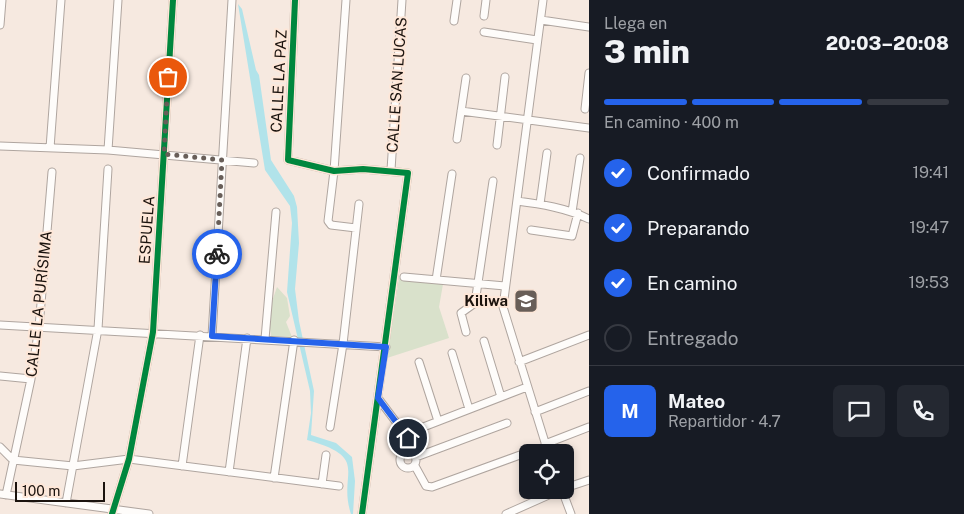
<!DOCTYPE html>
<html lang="es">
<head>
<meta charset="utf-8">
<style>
  :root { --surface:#171b24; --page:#242831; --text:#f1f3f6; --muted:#9ea1a6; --line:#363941; --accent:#2563eb }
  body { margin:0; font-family:"Public Sans",sans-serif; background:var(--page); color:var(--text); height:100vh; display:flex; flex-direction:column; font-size:19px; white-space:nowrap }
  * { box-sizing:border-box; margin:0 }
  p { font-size:16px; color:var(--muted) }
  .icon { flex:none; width:28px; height:28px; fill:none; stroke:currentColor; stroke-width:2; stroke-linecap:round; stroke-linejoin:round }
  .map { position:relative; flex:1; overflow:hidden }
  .side { display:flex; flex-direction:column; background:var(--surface); width:375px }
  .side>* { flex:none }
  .controls { position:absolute; left:519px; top:444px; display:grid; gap:10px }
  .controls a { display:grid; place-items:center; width:55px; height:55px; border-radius:8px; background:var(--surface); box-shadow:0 2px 8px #0003; font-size:25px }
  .scale { position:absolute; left:15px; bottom:12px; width:90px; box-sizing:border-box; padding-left:5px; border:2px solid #1b130e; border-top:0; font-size:14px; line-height:18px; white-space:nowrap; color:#1b130e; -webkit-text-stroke:4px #fee7d8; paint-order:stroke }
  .pin { position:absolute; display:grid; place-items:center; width:42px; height:42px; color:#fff; margin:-21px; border:2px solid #fff; border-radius:50%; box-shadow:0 1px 5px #0007 }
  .courier { position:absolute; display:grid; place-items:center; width:50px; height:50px; margin:-25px; border:4px solid #2563eb; border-radius:50%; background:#fff; color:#222; box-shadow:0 1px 6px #0007 }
  .head em { font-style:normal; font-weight:800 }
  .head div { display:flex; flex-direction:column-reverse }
  .head { display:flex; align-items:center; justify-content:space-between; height:85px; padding:0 15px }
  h1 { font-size:32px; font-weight:800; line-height:38px }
  .bar { display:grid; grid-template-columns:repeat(4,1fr); gap:8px 5px; align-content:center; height:60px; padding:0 15px }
  .bar i { height:6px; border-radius:4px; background:var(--line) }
  .bar .current { background:var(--accent) }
  .bar p { grid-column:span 4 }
  .line { display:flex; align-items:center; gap:12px; padding:0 15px; border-top:1px solid var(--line) }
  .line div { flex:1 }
  .round { display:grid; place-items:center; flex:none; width:52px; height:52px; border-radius:8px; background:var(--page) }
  ol { padding:0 15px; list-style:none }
  li { display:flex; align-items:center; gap:15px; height:55px }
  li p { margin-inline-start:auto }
  li .icon { padding:5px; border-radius:50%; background:var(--accent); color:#fff; stroke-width:4 }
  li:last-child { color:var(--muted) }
  li i { width:28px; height:28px; border:2px solid var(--line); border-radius:50% }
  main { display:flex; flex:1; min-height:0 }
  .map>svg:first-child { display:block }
</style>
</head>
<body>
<main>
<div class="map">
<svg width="589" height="514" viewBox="0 0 589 514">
  <rect width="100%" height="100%" fill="#f6e9e0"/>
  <path fill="#d9e1cb" d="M 399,278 L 443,284 L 439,307 L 449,338 L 387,358 Z
    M 277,287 L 287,298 L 290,316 L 286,322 L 292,337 L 271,336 L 268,313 Z"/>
  <path fill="#b1e3ea" d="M 238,4 L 242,9 L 256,70 L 259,75 L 271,160 L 294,196 L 297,207 L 299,243 L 295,289 L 299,321 L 314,391 L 311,435 L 336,443 L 352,457 L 355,481 L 353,514 L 351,514 C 337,473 372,458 307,440 L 311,413 L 310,391 L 287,292 L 292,223 L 290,206 L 265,170 Z"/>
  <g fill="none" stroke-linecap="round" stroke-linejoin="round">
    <g stroke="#afa59f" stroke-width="9">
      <path id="minor" d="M 295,0 L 288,160 L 334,171 L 363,169 L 408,173 L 362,514
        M 346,0 L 334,171 L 328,221 L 331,225 L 356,228
        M 543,0 L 503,307 L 548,452
        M 484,16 L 486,0
        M 541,20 L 589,27
        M 454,21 L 457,0
        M 0,25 L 2,0
        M 484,32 L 537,40
        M 585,109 L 589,73
        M 461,111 L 589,128
        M 457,139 L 466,78
        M 497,145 L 505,77
        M 0,146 L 108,150 L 254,163
        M 50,148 L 61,0
        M 108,150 L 118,0
        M 391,170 L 402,0
        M 517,201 C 541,204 566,208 589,219
        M 540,204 L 547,153
        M 572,212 L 580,158
        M 531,230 L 572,236 L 578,213
        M 404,277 L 505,286
        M 436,280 L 452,174
        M 0,325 L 386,347
        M 466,332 L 461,313 L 475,303 L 493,181
        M 212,336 L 232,0
        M 265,339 L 276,212
        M 484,341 L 501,397
        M 452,353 L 469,409
        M 419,362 L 438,421
        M 519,362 L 589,335
        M 0,376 L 31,379
        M 378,398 L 408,438
        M 535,412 L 589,391
        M 330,427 L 343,344 L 359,204
        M 545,444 L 589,427
        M 0,447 L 13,460 L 73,466 L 129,459 L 339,486
        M400 460a8 8 0 1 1 16 0a8 8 0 1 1-16 0Z
        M 407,452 L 408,438 L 413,431 L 527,387
        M 416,457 L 507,423
        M 182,466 L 200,335
        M 415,466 L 426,486 L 432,487 L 520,455
        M 229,472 L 247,338
        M 274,478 L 294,340
        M 322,484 L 326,455
        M 565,488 L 589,480
        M 562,490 L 571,514
        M 0,494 L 149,514
        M 6,495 L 31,379 L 39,327 L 52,172
        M 66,503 L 98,329 L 108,169
        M 112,514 L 129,459 L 153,332 L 173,0
        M 506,514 L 560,490"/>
    </g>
    <use href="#minor" stroke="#fefcfa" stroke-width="7"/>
    <g stroke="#fee7d8" stroke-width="9">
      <path id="cycleway" d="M 295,0 L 288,160 L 334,171 L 363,169 L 408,173 L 362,514
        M 112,514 L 129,459 L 153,332 L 173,0"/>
    </g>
    <use href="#cycleway" stroke="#00873e" stroke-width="6"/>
  </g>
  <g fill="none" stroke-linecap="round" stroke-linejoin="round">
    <path stroke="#685e58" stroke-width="5" stroke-dasharray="0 9" d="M 168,77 L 164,154 L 222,160 L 217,254"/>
    <path stroke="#2563eb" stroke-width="6" d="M 217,254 L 212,336 L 386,347 L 378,398 L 408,438"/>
  </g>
  <defs>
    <g id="school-square" transform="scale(1.25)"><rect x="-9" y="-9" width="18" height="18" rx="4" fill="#685e58" stroke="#fee7d8"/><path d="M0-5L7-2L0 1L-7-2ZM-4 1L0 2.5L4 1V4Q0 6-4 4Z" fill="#fff"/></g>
  </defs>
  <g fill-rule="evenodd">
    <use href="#school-square" x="526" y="301"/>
  </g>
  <g text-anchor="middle" stroke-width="4" stroke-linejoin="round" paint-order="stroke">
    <g font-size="15" fill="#1b130e" stroke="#fee7d8">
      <text transform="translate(279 81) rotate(-87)" y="5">CALLE LA PAZ</text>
      <text transform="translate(397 85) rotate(-86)" y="5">CALLE SAN LUCAS</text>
      <text transform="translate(147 230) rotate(-86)" y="5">ESPUELA</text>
      <text transform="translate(39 304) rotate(-84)" y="5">CALLE LA PURÍSIMA</text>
    </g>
    <g font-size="15" font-weight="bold" fill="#1b130e" stroke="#fee7d8" text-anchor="end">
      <text x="508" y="306">Kiliwa</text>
    </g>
  </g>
</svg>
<div class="controls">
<a><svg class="icon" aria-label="locate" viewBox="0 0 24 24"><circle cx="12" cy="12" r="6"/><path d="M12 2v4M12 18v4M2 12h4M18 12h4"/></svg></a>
</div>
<div class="scale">100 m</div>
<div class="pin" style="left:168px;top:77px;background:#ea580c"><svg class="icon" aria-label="bag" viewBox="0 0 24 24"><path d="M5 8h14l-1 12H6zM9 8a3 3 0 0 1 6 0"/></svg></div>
<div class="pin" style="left:408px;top:438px;background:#1f2937"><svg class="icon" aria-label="home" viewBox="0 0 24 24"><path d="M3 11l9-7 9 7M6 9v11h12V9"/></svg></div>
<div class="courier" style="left:217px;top:254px"><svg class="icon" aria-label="bike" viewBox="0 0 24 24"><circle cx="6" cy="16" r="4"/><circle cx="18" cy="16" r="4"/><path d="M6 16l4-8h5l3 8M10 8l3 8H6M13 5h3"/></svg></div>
</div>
<section class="side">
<div class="head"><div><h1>3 min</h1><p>Llega en</p></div><em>20:03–20:08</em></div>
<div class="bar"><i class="current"></i><i class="current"></i><i class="current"></i><i></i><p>En camino · 400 m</p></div>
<ol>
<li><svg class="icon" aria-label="check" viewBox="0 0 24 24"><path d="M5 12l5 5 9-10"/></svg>Confirmado<p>19:41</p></li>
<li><svg class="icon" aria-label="check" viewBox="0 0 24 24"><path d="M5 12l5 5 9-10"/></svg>Preparando<p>19:47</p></li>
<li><svg class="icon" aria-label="check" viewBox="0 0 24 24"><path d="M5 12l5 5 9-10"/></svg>En camino<p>19:53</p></li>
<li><i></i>Entregado</li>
</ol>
<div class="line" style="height:90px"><b class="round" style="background:var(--accent);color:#fff">M</b><div><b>Mateo</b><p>Repartidor · 4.7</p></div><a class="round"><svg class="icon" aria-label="chat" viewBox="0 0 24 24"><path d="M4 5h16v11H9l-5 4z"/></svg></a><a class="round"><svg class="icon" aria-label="phone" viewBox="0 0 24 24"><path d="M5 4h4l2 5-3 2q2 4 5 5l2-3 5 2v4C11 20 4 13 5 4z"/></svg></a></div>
</section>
</main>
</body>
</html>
